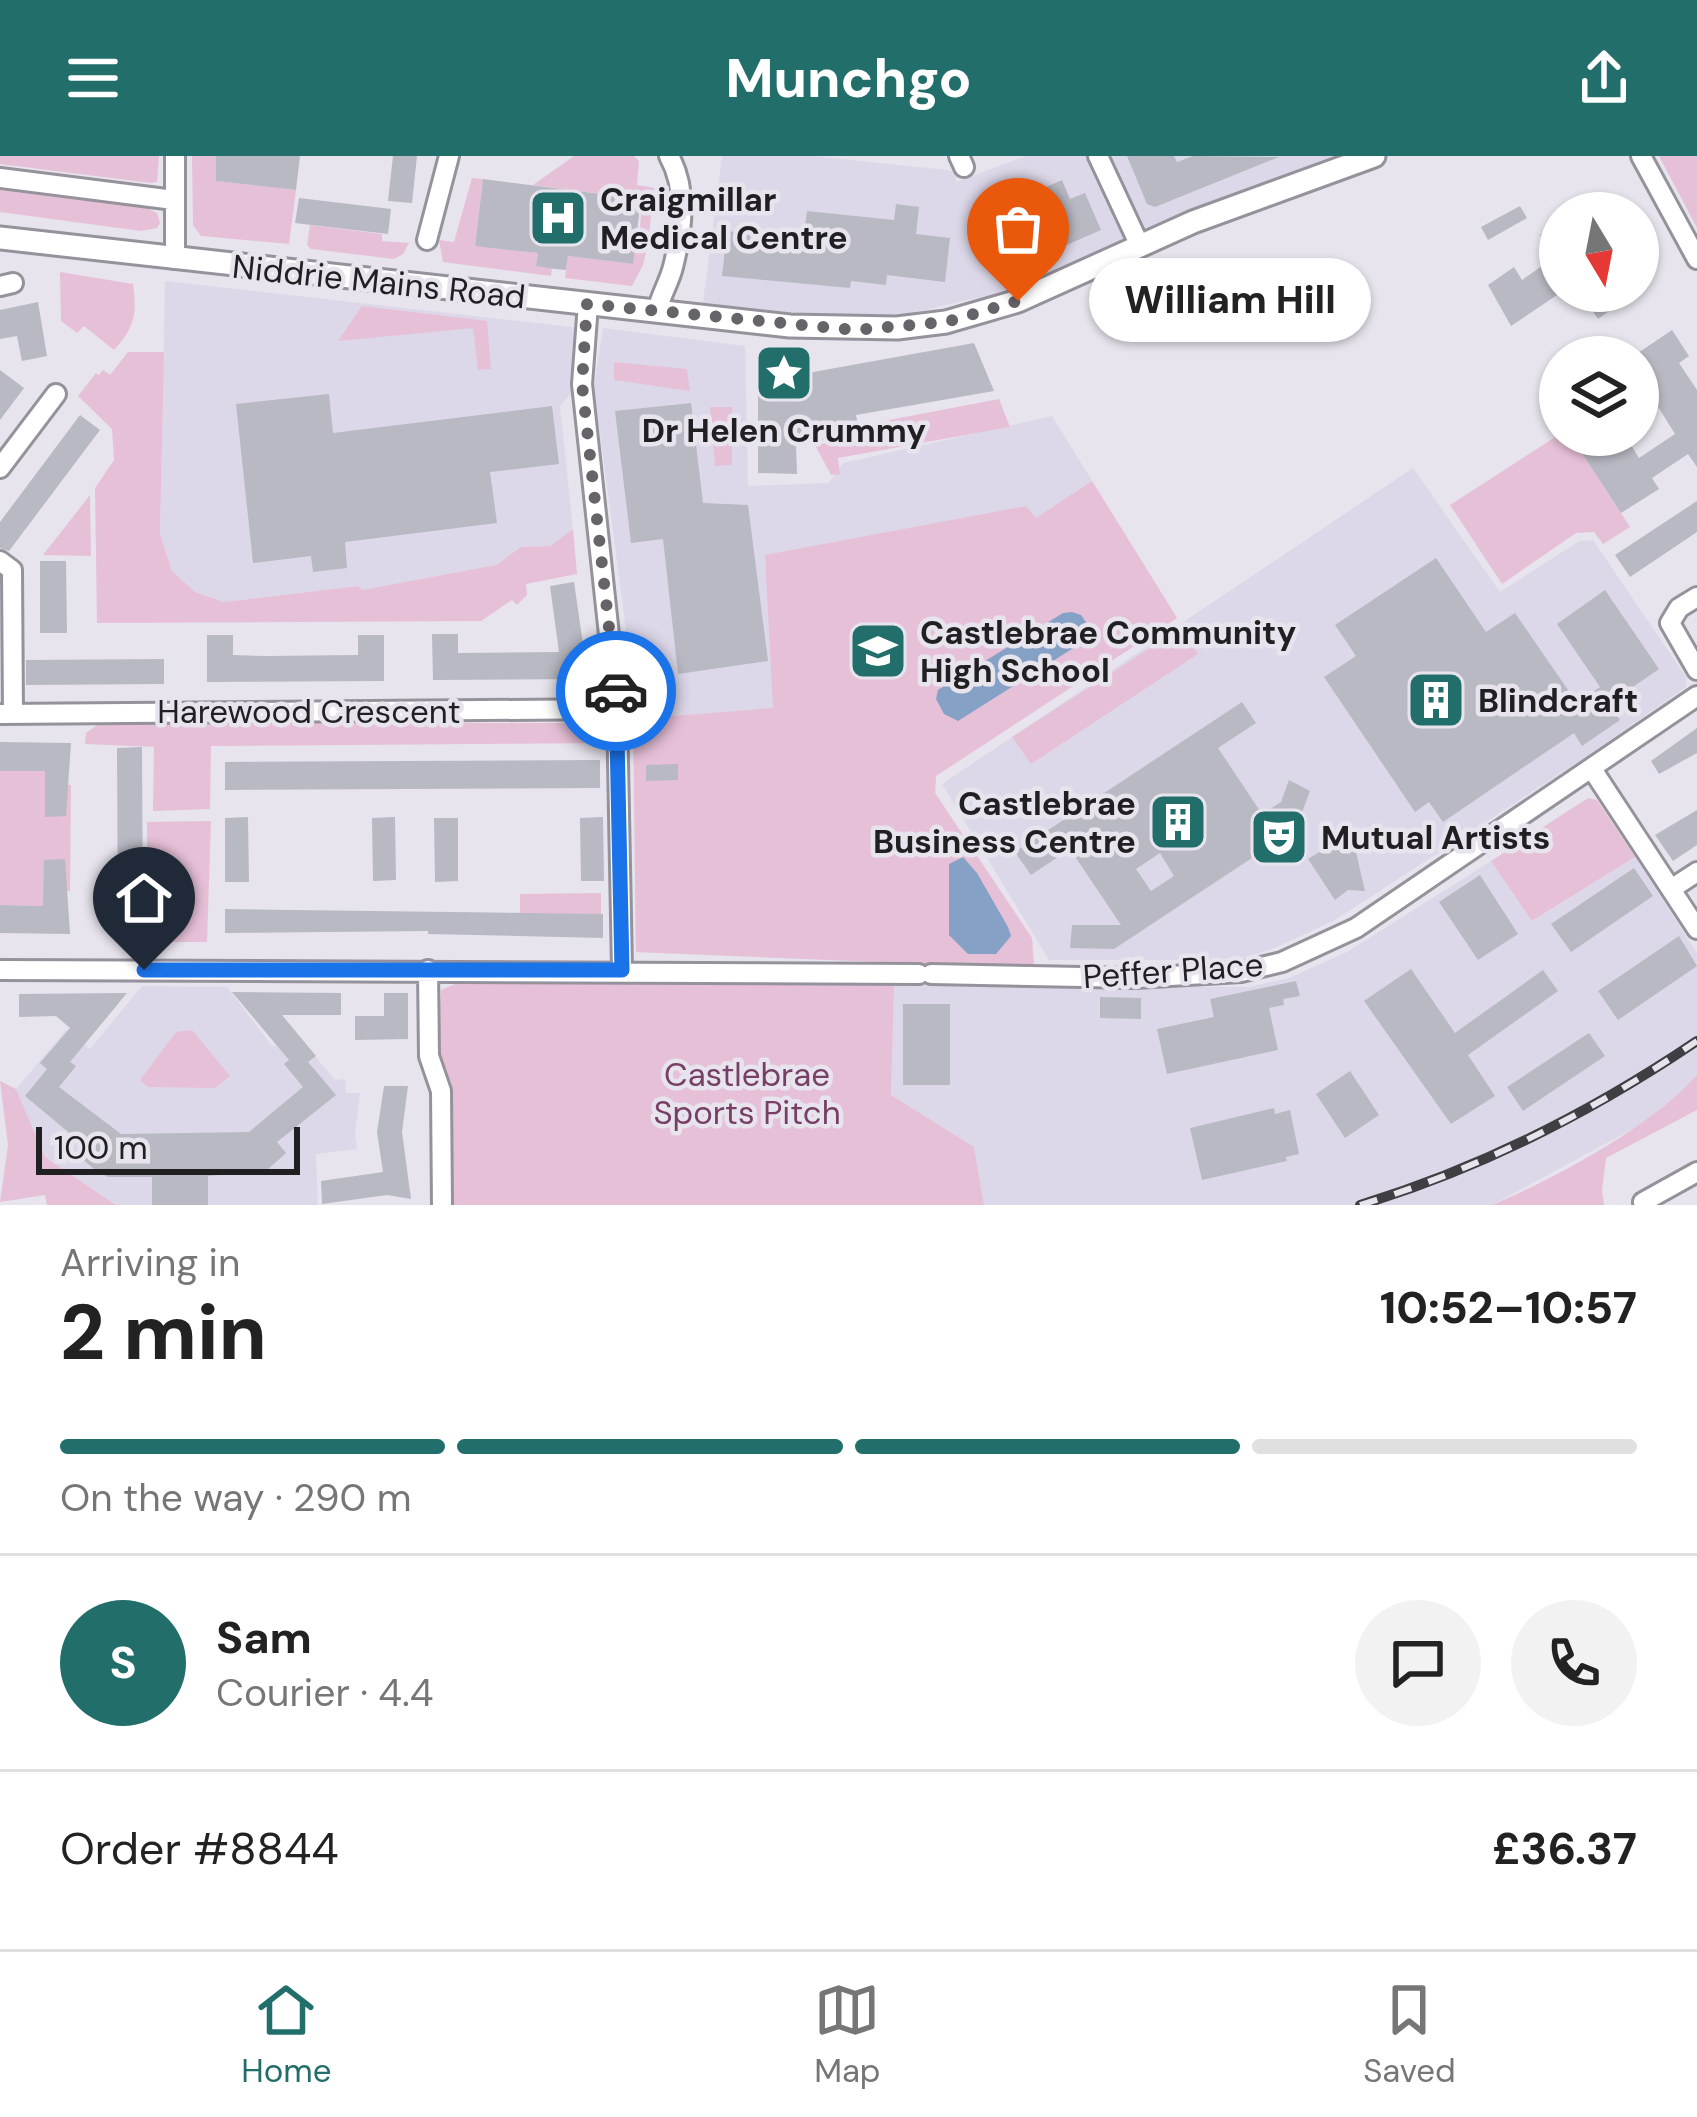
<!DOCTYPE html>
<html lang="en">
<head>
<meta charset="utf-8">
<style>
  :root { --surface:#fff; --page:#f2f2f2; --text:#222; --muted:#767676; --line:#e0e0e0; --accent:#226e6b }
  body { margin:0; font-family:"DM Sans",sans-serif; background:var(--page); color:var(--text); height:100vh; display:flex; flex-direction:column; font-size:45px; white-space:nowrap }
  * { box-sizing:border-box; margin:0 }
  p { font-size:39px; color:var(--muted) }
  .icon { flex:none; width:66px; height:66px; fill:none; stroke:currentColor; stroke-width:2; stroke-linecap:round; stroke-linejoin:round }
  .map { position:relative; height:1049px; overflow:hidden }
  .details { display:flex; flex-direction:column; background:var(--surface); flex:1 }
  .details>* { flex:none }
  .needle { width:78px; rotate:170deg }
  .controls { position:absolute; left:1539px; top:36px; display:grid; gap:24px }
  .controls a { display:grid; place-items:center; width:120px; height:120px; border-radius:50%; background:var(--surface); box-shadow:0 3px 9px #0004; font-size:60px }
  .scale { position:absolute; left:36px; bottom:30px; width:264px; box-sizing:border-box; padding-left:12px; border:6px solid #201f22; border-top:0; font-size:33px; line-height:42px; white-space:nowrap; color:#201f22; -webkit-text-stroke:9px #e7e4ed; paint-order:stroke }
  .pin { position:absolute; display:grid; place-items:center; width:102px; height:102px; color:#fff; margin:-123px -51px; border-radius:50% 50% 50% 0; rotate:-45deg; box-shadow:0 0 12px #0007 }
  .pin .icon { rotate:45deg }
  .courier { position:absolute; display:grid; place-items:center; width:120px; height:120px; margin:-60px; border:9px solid #1a73e8; border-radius:50%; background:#fff; color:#222; box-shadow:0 3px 15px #0007 }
  .bubble { position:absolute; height:84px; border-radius:42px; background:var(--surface); box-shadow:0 3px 9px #0004; font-size:39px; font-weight:800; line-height:84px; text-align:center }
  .head em { font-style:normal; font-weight:800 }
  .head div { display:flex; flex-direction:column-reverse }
  .head { display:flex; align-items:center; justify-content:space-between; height:204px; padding:0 60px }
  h1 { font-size:78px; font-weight:800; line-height:90px }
  .bar { display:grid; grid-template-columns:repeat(4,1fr); gap:18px 12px; align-content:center; height:144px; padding:0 60px }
  .bar i { height:15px; border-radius:9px; background:var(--line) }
  .bar .active { background:var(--accent) }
  .bar p { grid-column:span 4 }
  .line { display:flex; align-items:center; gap:30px; padding:0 60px; border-top:3px solid var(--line) }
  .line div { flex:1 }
  .round { display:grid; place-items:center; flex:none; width:126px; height:126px; border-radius:63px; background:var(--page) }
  header { display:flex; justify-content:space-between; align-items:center; height:156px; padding:0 60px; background:var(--accent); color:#fff; font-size:54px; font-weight:800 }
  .menu { display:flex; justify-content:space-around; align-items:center; height:168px; border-top:3px solid var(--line); background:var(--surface); font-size:33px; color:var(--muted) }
  .menu a { display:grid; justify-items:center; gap:6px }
  .menu .active { color:var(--accent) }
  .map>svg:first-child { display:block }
</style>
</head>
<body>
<header><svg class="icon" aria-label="menu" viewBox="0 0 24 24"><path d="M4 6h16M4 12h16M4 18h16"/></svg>Munchgo<svg class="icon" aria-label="share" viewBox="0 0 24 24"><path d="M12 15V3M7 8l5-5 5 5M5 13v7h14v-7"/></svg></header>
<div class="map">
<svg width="1697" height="1049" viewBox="0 0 1697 1049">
  <rect width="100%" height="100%" fill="#e7e4ed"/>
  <path fill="#ddd8e9" d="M 722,0 L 813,0 L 956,15 L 956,26 L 1026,0 L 1335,0 L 998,137 L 912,157 L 847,163 L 703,147 Z
    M 165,125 L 582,172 L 576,232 L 560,250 L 573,373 L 550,390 L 521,391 L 496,409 L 362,435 L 357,430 L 224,446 L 195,436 L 172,415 L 160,378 Z
    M 603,172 L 745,190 L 748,330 L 829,327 L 843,307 L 1052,260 L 1177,462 L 936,620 L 930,808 L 636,796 L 633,528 L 594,231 Z
    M 1413,312 L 1500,436 L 1579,385 L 1593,384 L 1686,521 L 1686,531 L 1581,604 L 1335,764 L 1275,792 L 1243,802 L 1212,804 L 1049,804 L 942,628 Z
    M 1635,701 L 1697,797 L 1697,927 L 1690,942 L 1492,1049 L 984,1049 L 974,991 L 891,940 L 894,829 L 1249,831 L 1289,822 L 1347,796 L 1491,705 L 1533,765 Z
    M 142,830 L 227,831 L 273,891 L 294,875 L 335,924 L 345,923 L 346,937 L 360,937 L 355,978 L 357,993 L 316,998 L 318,1049 L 116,1049 L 45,1001 L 16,933 L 66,874 L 90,893 Z"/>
  <path fill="#e6c0d7" d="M 0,0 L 159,0 L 157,26 L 151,27 L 0,8 Z
    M 192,0 L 216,0 L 217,25 L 296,34 L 289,88 L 201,80 L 193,69 Z
    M 574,0 L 634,0 L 639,5 L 637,29 L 654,32 L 649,78 L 640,72 L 642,43 L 533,29 Z
    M 1659,0 L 1697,0 L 1697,72 Z
    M 472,22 L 483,23 L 475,89 L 538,97 L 536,110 L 552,112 L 551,120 L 443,106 L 439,84 L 454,86 Z
    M 0,34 L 147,52 L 157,57 L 160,67 L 157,72 L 141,75 L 0,56 Z
    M 310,69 L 382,78 L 382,85 L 409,87 L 403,98 L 394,103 L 311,93 L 307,89 Z
    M 636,81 L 649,83 L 643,109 L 632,130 L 565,122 L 568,100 L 632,108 Z
    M 60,116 L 133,128 C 137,158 135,171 114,194 L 84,170 L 77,177 L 61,165 Z
    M 362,150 L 487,165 L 491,213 L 478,214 L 473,172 L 338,185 Z
    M 128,196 L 164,196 L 160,378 L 172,415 L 195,436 L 224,446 L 358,430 L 363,434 L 496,409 L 521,391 L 550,390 L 573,373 L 577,418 L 526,428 L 527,439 L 517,449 L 512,444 L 481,465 L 97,467 L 95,332 L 114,304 L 112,273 L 78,240 L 96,217 L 99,219 L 103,214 L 110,219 Z
    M 614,206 L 687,213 L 690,235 L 614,224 Z
    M 999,243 L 1010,271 L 838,302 L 840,318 L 831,319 L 815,289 L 868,280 L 868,268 Z
    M 710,251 L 732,251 L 732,309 L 715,310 Z
    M 1560,278 L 1570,279 L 1630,371 L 1603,388 L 1594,376 L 1576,377 L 1502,428 L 1450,349 Z
    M 1092,325 L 1177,462 L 936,620 L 935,637 L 1032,782 L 1034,808 L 930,808 L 636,796 L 633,563 L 773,552 L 765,399 L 1026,350 L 1036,362 Z
    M 90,339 L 91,400 L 43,399 Z
    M 1181,472 L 1198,498 L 1031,608 L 1012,581 Z
    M 100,567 L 596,567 L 607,576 L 608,587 L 211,590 L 210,653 L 153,655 L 154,591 L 85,588 L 86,577 Z
    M 0,615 L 45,615 L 46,628 L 71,629 L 70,735 L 44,735 L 43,750 L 0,749 Z
    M 1588,642 L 1597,644 L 1635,701 L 1532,765 L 1491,705 Z
    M 211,665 L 207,786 L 148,786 L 147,666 Z
    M 601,737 L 601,758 L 520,758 L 520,738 Z
    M 639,825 L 894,829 L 891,939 L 974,991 L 984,1049 L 451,1049 L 449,930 L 437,898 L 441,834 L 455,828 Z
    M 192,874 L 230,920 L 215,932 L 148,931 L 140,924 L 176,876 Z
    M 1697,919 L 1697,954 L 1606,1002 L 1602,1034 L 1604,1049 L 1492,1049 C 1553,1024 1655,968 1697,919 Z
    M 0,925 L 16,933 L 45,1001 L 116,1049 L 47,1049 L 45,1039 L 0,1046 L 8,989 Z"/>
  <path fill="#85a1c6" d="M 1072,456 L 1081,459 L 1088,469 L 1083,486 L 958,565 L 944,558 L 936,543 L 938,534 L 1063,457 Z
    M 963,701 L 977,717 L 1008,771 L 1011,780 L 996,798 L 968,798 L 949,779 L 949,708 Z"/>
  <path fill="#b8b9c2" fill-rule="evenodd" d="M 216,0 L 300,0 L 296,34 L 216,25 Z
    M 393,0 L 417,0 L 412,47 L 388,45 Z
    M 1127,0 L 1174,0 L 1177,6 L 1193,0 L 1279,1 L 1155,51 L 1147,48 Z
    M 483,23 L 641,43 L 633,108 L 568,100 L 566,114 L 555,113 L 536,110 L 538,97 L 475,90 Z
    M 1062,24 L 1070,43 L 1085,37 L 1101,74 L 1014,112 L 998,76 L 1010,70 L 1002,51 Z
    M 299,42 L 391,53 L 388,78 L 295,67 Z
    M 896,48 L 919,51 L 916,78 L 950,82 L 945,126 L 887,119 L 886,129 L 851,125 L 850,132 L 722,120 L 727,75 L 803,84 L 807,55 L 894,64 Z
    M 1520,50 L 1527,62 L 1488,84 L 1481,71 Z
    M 1560,65 L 1560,137 L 1511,170 L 1488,129 L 1514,111 L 1522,124 L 1555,101 L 1540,79 Z
    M 1353,131 L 1362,144 L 1326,166 L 1317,152 Z
    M 1579,135 L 1619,135 L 1625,144 L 1598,163 Z
    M 38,146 L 47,200 L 22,205 L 17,180 L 0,183 L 0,154 Z
    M 1672,174 L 1689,200 L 1679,207 L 1697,234 L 1697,311 L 1688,298 L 1652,322 L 1659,333 L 1621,357 L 1570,279 L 1625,279 L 1639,302 L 1675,278 L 1657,249 L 1638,261 L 1638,197 Z
    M 974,187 L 994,235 L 856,259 L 860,278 L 796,289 L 797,318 L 758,317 L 758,226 Z
    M 0,214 L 24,232 L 0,264 Z
    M 329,238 L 333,277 L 552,250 L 559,308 L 490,316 L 497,367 L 345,386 L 347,412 L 313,416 L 311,400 L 253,407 L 236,248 Z
    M 691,247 L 703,347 L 748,349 L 768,505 L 678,518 L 663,383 L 631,387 L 615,255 Z
    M 80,259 L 100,274 L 9,395 L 0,392 L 0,366 Z
    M 1697,345 L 1697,376 L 1630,421 L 1615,399 Z
    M 1436,402 L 1486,476 L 1515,457 L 1577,547 L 1600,531 L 1557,468 L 1605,434 L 1659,513 L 1608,548 L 1620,564 L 1582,590 L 1574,577 L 1443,666 L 1429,646 L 1415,656 L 1324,521 L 1356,500 L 1335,469 Z
    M 40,405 L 66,405 L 67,477 L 40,477 Z
    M 574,426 L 588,523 L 433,524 L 432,478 L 458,478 L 458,497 L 559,496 L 550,430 Z
    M 207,479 L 233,479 L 233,499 L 266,500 L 358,499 L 358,479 L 384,479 L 384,525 L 207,526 Z
    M 164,503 L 164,528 L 26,529 L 26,504 Z
    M 1242,546 L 1256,567 L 1218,592 L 1262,658 L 1281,646 L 1289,624 L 1310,635 L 1296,673 L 1114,793 L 1070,792 L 1072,769 L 1121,769 L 1070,693 L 1031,719 L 1015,696 ZM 1160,697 L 1174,720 L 1151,735 L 1136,713 Z
    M 1697,572 L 1697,597 L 1659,618 L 1651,605 Z
    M 0,586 L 71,587 L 66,660 L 45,661 L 45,615 L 0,615 Z
    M 142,591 L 143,775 L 118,775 L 117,592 Z
    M 600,604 L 600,632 L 225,634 L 225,606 Z
    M 678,608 L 678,624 L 646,625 L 646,609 Z
    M 1697,654 L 1697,689 L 1673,705 L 1655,679 Z
    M 248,661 L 249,726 L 225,726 L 225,662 Z
    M 395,661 L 396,724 L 373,725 L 372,662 Z
    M 603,661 L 604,725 L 581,725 L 580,662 Z
    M 434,662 L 458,662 L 458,725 L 435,726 Z
    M 1347,679 L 1355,692 L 1365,735 L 1348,734 L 1335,744 L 1308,703 Z
    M 65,703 L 70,778 L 0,777 L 0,749 L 43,750 L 44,704 Z
    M 1634,712 L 1653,740 L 1571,796 L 1551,768 Z
    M 1480,719 L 1518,778 L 1478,804 L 1439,746 Z
    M 225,753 L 603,758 L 603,782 L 428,778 L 428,775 L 225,777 Z
    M 1679,780 L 1697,810 L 1618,864 L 1598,835 Z
    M 1411,813 L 1455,877 L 1543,814 L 1558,835 L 1468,899 L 1495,940 L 1451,968 L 1364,845 Z
    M 1296,825 L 1300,840 L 1283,843 L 1284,849 L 1269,852 L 1278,894 L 1167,918 L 1157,873 L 1214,861 L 1210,843 Z
    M 232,836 L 341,837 L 341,859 L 282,859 L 316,900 L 308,906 L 336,939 L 277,986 L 286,997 L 266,1015 L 208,1020 L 208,1049 L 152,1049 L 152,1021 L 108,1021 L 95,1014 L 78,999 L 85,990 L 25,940 L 47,913 L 40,907 L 70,872 L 56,860 L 19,861 L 19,838 L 127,837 L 70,906 L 76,910 L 59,931 L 121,978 L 249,976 L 303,931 L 284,908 L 289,904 Z
    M 384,837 L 408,837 L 408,883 L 355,884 L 355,860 L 384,860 Z
    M 1100,841 L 1141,842 L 1141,863 L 1100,862 Z
    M 903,848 L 950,848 L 950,929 L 903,929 Z
    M 1589,877 L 1605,900 L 1523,955 L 1507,931 Z
    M 1350,915 L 1379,959 L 1345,982 L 1316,938 Z
    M 384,930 L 408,930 L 402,976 L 411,1043 L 387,1039 L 322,1048 L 321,1025 L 383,1016 L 377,976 Z
    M 1274,952 L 1275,958 L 1290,954 L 1299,998 L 1286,1001 L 1287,1005 L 1202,1024 L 1190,972 Z"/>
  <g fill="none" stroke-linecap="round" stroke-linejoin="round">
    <g stroke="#95929b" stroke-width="24">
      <path id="minor" d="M 175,0 L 175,103
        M 959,0 L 964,11
        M 1098,0 L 1140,90
        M 1641,0 L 1697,103
        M 0,22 L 174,44
        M 427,84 L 449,0
        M 0,130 L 13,127
        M 588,148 L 582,228 L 617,553 L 622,814
        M 657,156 C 660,140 669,127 673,111 C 682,75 688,34 669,0
        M 0,312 L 56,238
        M 0,405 L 12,414 L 13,558
        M 1697,441 L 1679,452 L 1670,467 L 1697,514
        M 0,558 L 617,553
        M 1592,613 L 1697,773
        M 1671,733 L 1697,716
        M 0,814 L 919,818
        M 428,814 L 429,900 L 441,935 L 442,1049
        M 931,818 L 1135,822 L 1241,816 L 1282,806 L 1356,772 L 1697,540
        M 1643,1046 L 1697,1016"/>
    </g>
    <g stroke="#95929b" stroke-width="27">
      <path id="major" d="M 0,82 L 790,170 L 897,172 L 946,166 L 1018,145 L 1193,66 L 1374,0"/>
    </g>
    <use href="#minor" stroke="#fff" stroke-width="18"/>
    <use href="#major" stroke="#fff" stroke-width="21"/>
    <g stroke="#3f3e42" stroke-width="10">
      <path id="rail" d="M 1360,1049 C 1482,1012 1592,956 1697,885"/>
    </g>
    <use href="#rail" stroke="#e7e4ed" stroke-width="6" stroke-dasharray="18" stroke-linecap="butt"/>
  </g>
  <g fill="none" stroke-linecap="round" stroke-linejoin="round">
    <path stroke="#666469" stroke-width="12" stroke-dasharray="0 21.6" d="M 616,535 L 582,228 L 587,148 L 854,174 L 946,166 L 1018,145"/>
    <path stroke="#1a73e8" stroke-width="15" d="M 144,814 L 622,814 L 616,535"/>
  </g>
  <defs>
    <g id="hospital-square" transform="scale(3)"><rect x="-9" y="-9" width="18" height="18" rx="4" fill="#226e6b" stroke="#e7e4ed"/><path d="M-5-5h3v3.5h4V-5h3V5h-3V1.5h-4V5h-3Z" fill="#fff"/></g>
    <g id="sight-square" transform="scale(3)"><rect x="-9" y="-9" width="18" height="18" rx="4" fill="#226e6b" stroke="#e7e4ed"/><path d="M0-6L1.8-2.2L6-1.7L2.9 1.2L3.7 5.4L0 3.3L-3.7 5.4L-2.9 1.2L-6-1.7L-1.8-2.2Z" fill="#fff"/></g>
    <g id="school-square" transform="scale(3)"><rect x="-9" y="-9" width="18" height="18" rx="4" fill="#226e6b" stroke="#e7e4ed"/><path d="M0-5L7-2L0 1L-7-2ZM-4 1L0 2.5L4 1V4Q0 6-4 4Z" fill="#fff"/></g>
    <g id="building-square" transform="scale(3)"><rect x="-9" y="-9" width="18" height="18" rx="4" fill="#226e6b" stroke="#e7e4ed"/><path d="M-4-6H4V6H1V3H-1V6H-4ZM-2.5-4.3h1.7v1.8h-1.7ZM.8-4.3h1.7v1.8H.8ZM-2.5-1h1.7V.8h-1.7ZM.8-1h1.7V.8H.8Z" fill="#fff"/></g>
    <g id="theatre-square" transform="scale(3)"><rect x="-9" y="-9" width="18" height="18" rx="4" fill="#226e6b" stroke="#e7e4ed"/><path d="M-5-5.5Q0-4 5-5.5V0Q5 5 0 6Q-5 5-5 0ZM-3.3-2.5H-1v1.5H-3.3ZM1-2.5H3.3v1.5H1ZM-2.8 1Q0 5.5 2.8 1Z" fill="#fff"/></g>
  </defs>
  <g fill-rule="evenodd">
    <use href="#hospital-square" x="558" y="62"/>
    <use href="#sight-square" x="784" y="217"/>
    <use href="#school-square" x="878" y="495"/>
    <use href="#building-square" x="1436" y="544"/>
    <use href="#building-square" x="1178" y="666"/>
    <use href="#theatre-square" x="1279" y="681"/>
  </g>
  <g text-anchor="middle" stroke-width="9" stroke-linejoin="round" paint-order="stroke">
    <g font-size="33" font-weight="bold" fill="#201f22" stroke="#e7e4ed" text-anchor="start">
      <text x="600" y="55">Craigmillar<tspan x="600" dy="38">Medical Centre</tspan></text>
      <text x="784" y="286" text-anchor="middle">Dr Helen Crummy</text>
      <text x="920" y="488">Castlebrae Community<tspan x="920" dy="38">High School</tspan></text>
      <text x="1478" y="556">Blindcraft</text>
      <text x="1136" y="659" text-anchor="end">Castlebrae<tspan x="1136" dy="38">Business Centre</tspan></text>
      <text x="1321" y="693">Mutual Artists</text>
    </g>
    <g font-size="33" fill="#201f22" stroke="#e7e4ed">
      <text transform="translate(379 125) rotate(6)" y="12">Niddrie Mains Road</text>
      <text x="309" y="567">Harewood Crescent</text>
      <text transform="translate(1173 814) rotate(-4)" y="12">Peffer Place</text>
    </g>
    <g font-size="33" fill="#783f65" stroke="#e7e4ed">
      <text x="747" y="930">Castlebrae<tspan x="747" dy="38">Sports Pitch</tspan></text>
    </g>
  </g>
</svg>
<div class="controls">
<a><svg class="needle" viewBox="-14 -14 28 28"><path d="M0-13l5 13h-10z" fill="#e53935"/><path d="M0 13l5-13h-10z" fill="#767676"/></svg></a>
<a><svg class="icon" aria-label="layers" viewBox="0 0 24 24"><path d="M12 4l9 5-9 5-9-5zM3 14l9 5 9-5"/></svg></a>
</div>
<div class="scale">100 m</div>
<div class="pin" style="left:1018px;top:145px;background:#ea580c"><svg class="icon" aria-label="bag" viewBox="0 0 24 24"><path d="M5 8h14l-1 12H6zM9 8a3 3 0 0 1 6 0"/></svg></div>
<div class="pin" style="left:144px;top:814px;background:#1f2937"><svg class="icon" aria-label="home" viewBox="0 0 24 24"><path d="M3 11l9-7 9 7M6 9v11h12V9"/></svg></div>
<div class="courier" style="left:616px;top:535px"><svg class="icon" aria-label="car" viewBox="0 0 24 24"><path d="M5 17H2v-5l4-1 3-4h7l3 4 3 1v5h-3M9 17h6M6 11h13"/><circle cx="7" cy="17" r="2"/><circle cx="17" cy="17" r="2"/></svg></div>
<div class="bubble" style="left:1089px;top:102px;width:282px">William Hill</div>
</div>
<section class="details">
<div class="head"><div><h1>2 min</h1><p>Arriving in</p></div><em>10:52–10:57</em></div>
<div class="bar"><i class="active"></i><i class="active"></i><i class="active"></i><i></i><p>On the way · 290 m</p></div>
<div class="line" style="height:216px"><b class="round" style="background:var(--accent);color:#fff">S</b><div><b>Sam</b><p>Courier · 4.4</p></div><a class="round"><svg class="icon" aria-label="chat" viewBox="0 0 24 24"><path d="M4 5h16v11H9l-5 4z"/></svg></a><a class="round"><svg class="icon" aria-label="phone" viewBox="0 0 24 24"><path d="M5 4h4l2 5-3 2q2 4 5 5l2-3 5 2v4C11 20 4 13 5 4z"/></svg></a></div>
<div class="line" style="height:156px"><div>Order #8844</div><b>£36.37</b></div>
</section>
<nav class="menu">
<a class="active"><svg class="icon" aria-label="home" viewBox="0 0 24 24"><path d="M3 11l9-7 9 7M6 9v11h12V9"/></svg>Home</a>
<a><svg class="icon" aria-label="map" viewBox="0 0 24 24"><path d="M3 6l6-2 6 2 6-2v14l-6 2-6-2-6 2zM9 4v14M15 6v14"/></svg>Map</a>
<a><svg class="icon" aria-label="saved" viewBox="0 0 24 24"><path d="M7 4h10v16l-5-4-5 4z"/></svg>Saved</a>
</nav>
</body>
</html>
